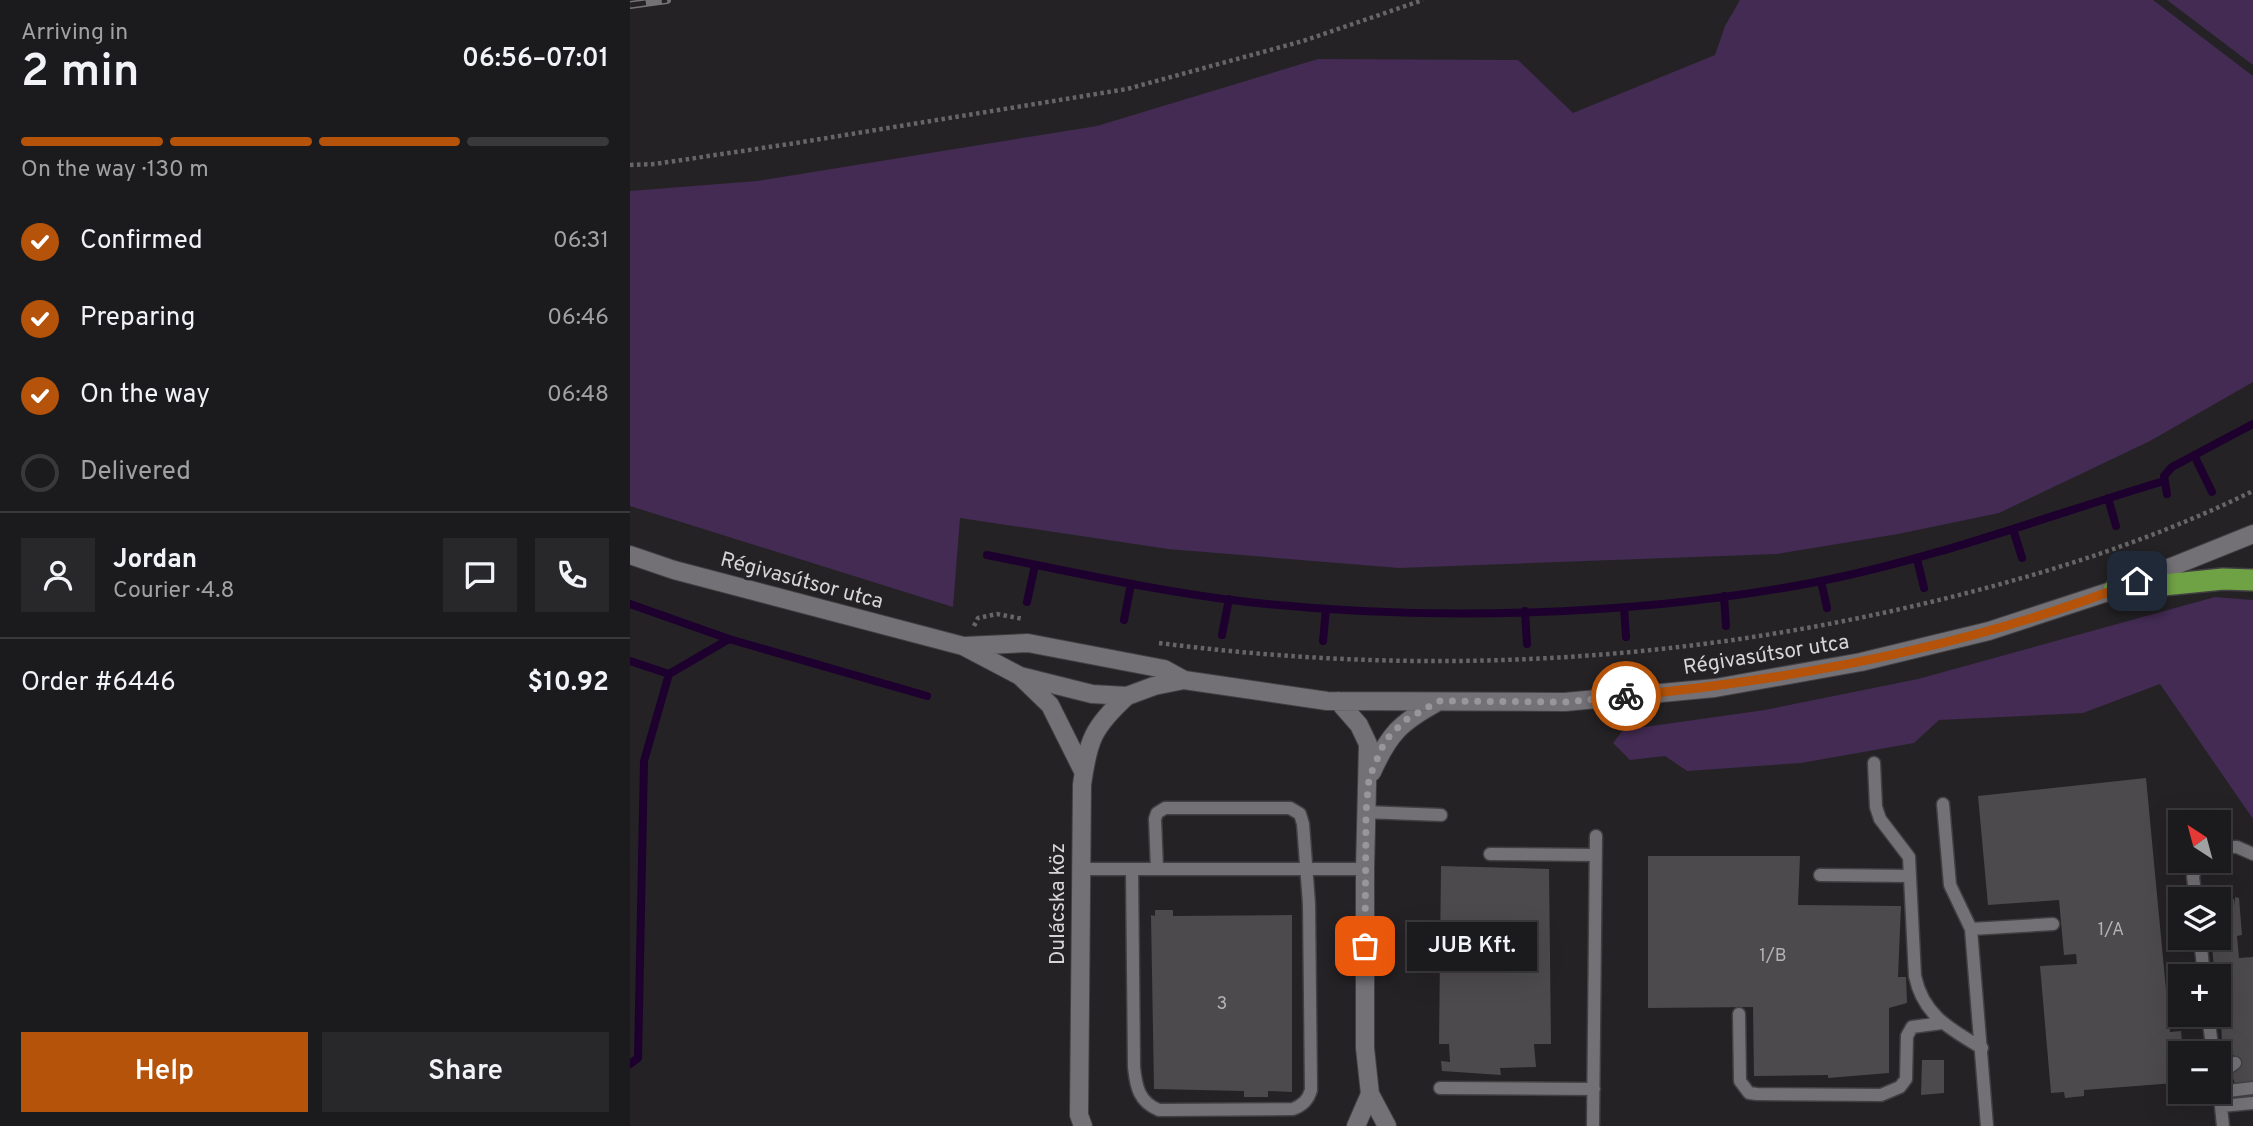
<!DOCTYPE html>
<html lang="en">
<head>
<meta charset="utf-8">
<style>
  :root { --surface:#1b1a1c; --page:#282729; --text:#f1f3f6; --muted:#a0a1a3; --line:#39383b; --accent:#b45309 }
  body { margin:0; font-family:Overpass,sans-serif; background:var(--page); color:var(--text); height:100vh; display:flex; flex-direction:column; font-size:26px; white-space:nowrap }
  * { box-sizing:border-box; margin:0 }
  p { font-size:23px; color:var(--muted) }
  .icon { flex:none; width:38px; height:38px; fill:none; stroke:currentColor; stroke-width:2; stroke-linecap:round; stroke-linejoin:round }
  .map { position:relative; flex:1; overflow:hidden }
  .drawer { display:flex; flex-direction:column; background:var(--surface); width:630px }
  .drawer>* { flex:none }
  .needle { width:46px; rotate:324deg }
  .buttons { position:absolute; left:1538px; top:810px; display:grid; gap:14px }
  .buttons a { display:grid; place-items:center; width:63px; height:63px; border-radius:0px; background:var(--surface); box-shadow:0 7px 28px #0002,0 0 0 2px var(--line); font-size:35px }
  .pin { position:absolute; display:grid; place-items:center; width:60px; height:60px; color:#fff; margin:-30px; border-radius:14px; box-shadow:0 4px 10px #0006 }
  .courier { position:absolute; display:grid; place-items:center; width:70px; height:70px; margin:-35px; border:5px solid #b45309; border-radius:50%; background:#fff; color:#222; box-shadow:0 2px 9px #0007 }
  .bubble { position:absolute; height:49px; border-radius:0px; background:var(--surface); box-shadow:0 7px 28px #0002,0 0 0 2px var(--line); font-size:23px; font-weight:600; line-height:49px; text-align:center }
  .summary em { font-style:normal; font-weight:600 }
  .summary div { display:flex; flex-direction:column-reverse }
  .summary { display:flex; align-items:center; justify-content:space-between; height:119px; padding:0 21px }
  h1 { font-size:46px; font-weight:600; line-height:52px }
  .bar { display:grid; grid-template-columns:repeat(4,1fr); gap:10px 7px; align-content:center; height:84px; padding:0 21px }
  .bar i { height:9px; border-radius:5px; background:var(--line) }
  .bar .active { background:var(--accent) }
  .bar p { grid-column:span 4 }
  .line { display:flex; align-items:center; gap:18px; padding:0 21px; border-top:2px solid var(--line) }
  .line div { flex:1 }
  .round { display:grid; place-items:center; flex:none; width:74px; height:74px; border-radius:0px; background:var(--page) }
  ol { padding:0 21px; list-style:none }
  li { display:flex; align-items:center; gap:21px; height:77px }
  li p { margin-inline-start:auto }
  li .icon { padding:7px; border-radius:50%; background:var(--accent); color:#fff; stroke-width:4 }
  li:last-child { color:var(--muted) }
  li i { width:38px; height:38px; border:4px solid var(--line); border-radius:50% }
  .button { display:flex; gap:14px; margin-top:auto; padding:14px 21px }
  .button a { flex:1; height:80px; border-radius:0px; background:var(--accent); color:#fff; font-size:28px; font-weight:600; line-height:80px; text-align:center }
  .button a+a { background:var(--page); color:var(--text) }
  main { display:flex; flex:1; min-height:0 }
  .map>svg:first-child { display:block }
</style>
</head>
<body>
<main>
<section class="drawer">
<div class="summary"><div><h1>2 min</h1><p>Arriving in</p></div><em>06:56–07:01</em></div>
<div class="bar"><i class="active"></i><i class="active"></i><i class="active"></i><i></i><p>On the way · 130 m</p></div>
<ol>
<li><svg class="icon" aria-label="check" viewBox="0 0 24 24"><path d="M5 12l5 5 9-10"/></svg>Confirmed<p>06:31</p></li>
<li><svg class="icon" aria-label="check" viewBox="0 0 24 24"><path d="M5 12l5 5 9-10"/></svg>Preparing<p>06:46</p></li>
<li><svg class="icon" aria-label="check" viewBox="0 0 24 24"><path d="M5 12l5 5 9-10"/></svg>On the way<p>06:48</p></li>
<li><i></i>Delivered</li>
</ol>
<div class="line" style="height:126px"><a class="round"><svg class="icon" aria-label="person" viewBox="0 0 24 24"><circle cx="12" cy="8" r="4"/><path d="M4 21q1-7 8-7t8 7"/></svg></a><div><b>Jordan</b><p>Courier · 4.8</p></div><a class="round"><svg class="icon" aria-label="chat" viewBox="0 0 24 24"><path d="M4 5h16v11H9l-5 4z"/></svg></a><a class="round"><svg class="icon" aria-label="phone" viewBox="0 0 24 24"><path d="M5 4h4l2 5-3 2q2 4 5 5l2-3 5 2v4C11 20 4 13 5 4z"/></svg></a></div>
<div class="line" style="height:91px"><div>Order #6446</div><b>$10.92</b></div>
<div class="button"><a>Help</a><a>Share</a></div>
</section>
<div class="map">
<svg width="1623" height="1126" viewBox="0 0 1623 1126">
  <rect width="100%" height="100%" fill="#242225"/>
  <path fill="#432b53" d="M 1110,0 L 1523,0 L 1623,76 L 1623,382 L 1520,441 L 1369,513 L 1268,534 L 1147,554 L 769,568 L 538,549 L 330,518 L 323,607 L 0,506 L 0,191 L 127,181 L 467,126 L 688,59 L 888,60 L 943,113 L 1085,55 L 1095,26 Z
    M 1537,0 L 1623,0 L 1623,65 Z
    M 1585,597 L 1623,600 L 1623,819 L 1530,684 L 1453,713 L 1309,720 L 1284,743 L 1171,763 L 1057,771 L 1035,756 L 1000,760 L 983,743 L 993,730 L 1135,710 L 1288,679 Z"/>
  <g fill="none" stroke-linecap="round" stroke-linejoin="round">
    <path stroke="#1d002e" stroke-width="8" d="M 1564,455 L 1582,492
      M 1537,494 L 1534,476 L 1542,467 L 1623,424
      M 1478,498 L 1486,526
      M 1383,529 L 1392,558
      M 357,555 C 443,572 530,592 618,602 C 796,622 1005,616 1181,583 C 1302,560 1417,516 1534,481
      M 1287,559 L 1294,588
      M 1191,581 L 1197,608
      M 1094,596 L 1096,626
      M 397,602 L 405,565
      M 0,604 L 99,639 L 297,696
      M 994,607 L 996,637
      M 895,611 L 897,644
      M 494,620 L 501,584
      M 592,635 L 599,599
      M 693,641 L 696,609
      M 0,661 L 39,674
      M 0,1064 L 8,1058 L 14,761 L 39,674 L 99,639"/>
  </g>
  <path fill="#4c4a4d" d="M 1516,778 L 1540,1032 L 1551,1031 L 1553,1054 L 1543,1057 L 1545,1083 L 1454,1090 L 1454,1096 L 1435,1098 L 1434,1092 L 1421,1093 L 1410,966 L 1447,964 L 1446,954 L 1434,955 L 1429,900 L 1358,905 L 1348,796 Z
    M 1018,856 L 1170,856 L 1168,905 L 1271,906 L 1268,977 L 1276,977 L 1277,1003 L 1259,1008 L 1259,1073 L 1198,1078 L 1198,1075 L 1124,1076 L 1123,1007 L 1018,1008 Z
    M 811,866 L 919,869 L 921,1044 L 904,1044 L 906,1067 L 870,1068 L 871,1075 L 812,1071 L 811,1061 L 820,1062 L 819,1044 L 809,1044 Z
    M 1605,897 L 1609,898 L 1612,935 L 1607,936 L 1609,958 L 1623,957 L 1623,1082 L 1605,1084 L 1601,1072 L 1606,1072 L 1604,1055 L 1589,1055 L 1587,1044 L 1592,1043 L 1589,976 L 1585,976 L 1581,938 L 1589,938 L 1589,901 L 1604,899 L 1605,906 Z
    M 525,910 L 543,910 L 543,916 L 662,915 L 662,1092 L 638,1091 L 638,1097 L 614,1097 L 614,1091 L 524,1089 L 521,915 L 525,916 Z
    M 1292,1060 L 1314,1060 L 1314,1093 L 1291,1095 Z"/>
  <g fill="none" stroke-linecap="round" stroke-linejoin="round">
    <g stroke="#413f42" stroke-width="15">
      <path id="lane" d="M 1244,763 L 1246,807 L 1250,819 L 1279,857 L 1285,976 C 1293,1015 1320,1029 1352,1048
        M 1313,804 L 1320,885 L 1341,929 L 1357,1126
        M 735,812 L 811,815
        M 1589,847 L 1607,847 L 1623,854
        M 860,854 L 965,855
        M 450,869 L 735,869
        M 502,869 L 504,1067 C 506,1087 509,1102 529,1110 L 663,1109 C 673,1105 678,1100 681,1090 L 679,904 L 673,824 L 670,814 L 660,808 L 535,808 L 527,813 L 525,819 L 527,869
        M 1190,875 L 1280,876
        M 1566,900 L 1563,877 L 1567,861
        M 1341,929 L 1423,924
        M 1570,938 L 1574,976
        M 1109,1014 L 1110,1081 L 1119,1093 L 1127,1094 L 1251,1095 L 1270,1087 L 1276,1079 L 1277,1036 L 1282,1027 L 1312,1023
        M 1578,1015 L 1583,1054
        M 1589,1074 L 1605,1063
        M 1589,1087 L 1593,1126
        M 810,1088 L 964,1089
        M 1590,1092 L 1623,1088
        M 1592,1106 L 1623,1103
        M 963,1126 L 966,836"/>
    </g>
    <g stroke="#413f42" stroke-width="20">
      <path id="street" d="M 0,555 L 44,570 L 333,646 L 390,676 L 462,694 L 497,696 L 524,686 L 554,680 L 697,701 L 935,702 L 1085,688 L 1231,662 L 1359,631 L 1484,590 L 1623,534
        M 335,646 L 398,643 L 534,669 L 554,680
        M 391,677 L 420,705 L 452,769
        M 708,701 L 729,725 L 738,744 L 735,869 L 735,1048 L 740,1094 L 757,1126
        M 742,772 C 759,734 770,723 806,703
        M 453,1126 L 449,1115 L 452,785 C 458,740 463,727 497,696
        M 726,1126 L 740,1094"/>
    </g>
    <g stroke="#413f42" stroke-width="24">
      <path id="highway" d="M 1484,590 L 1593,579 L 1623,580"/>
    </g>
    <path stroke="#666567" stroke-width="4.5" stroke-dasharray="3.5 3.5" stroke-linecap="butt" d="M 0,165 L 25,164 L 166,143 L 497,89 L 673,41 L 793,0
      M 344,626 L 348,618 L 367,614 L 393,619
      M 529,643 C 786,676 1036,664 1288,605 C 1403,578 1517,543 1623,491"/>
    <use href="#lane" stroke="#737175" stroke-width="12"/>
    <use href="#street" stroke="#737175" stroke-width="18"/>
    <use href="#highway" stroke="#6fa145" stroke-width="21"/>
    <g stroke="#747275" stroke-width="8">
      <path id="rail" d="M 0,5 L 37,0"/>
    </g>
    <use href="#rail" stroke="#242225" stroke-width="5" stroke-dasharray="16" stroke-linecap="butt"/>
  </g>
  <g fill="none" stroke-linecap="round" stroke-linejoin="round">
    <path stroke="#979698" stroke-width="7" stroke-dasharray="0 12.6" d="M 735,946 L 736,812 L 739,778 L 755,741 L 774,721 L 809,701 L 936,702 L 996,696"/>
    <path stroke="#b45309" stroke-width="9" d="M 996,696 C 1169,679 1344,646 1507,581"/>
  </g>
  <g text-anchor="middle" stroke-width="6" stroke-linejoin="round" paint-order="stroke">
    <g font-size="18" fill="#b3b2b4">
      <text x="1481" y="935">1/A</text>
      <text x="1143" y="961">1/B</text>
      <text x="592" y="1009">3</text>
    </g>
    <g font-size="21" fill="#d5d4d6" stroke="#242225">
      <text transform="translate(172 580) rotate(15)" y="7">Régivasútsor utca</text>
      <text transform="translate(1136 654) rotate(-9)" y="7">Régivasútsor utca</text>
      <text transform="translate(427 904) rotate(-90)" y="7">Dulácska köz</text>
    </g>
  </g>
</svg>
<div class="buttons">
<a><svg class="needle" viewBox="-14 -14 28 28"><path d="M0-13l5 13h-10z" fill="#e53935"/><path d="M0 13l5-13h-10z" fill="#a0a1a3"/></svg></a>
<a><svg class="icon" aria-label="layers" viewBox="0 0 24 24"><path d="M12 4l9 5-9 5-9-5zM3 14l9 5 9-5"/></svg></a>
<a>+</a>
<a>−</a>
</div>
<div class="pin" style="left:735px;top:946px;background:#ea580c"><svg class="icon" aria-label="bag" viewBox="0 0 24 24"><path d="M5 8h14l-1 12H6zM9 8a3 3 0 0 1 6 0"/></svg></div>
<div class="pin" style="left:1507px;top:581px;background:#1f2937"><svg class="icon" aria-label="home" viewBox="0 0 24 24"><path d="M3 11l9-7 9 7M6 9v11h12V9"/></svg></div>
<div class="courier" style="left:996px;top:696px"><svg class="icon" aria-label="bike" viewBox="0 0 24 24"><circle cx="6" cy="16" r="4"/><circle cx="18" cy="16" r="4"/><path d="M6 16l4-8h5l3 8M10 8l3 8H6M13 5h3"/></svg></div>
<div class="bubble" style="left:777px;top:922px;width:130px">JUB Kft.</div>
</div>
</main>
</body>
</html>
